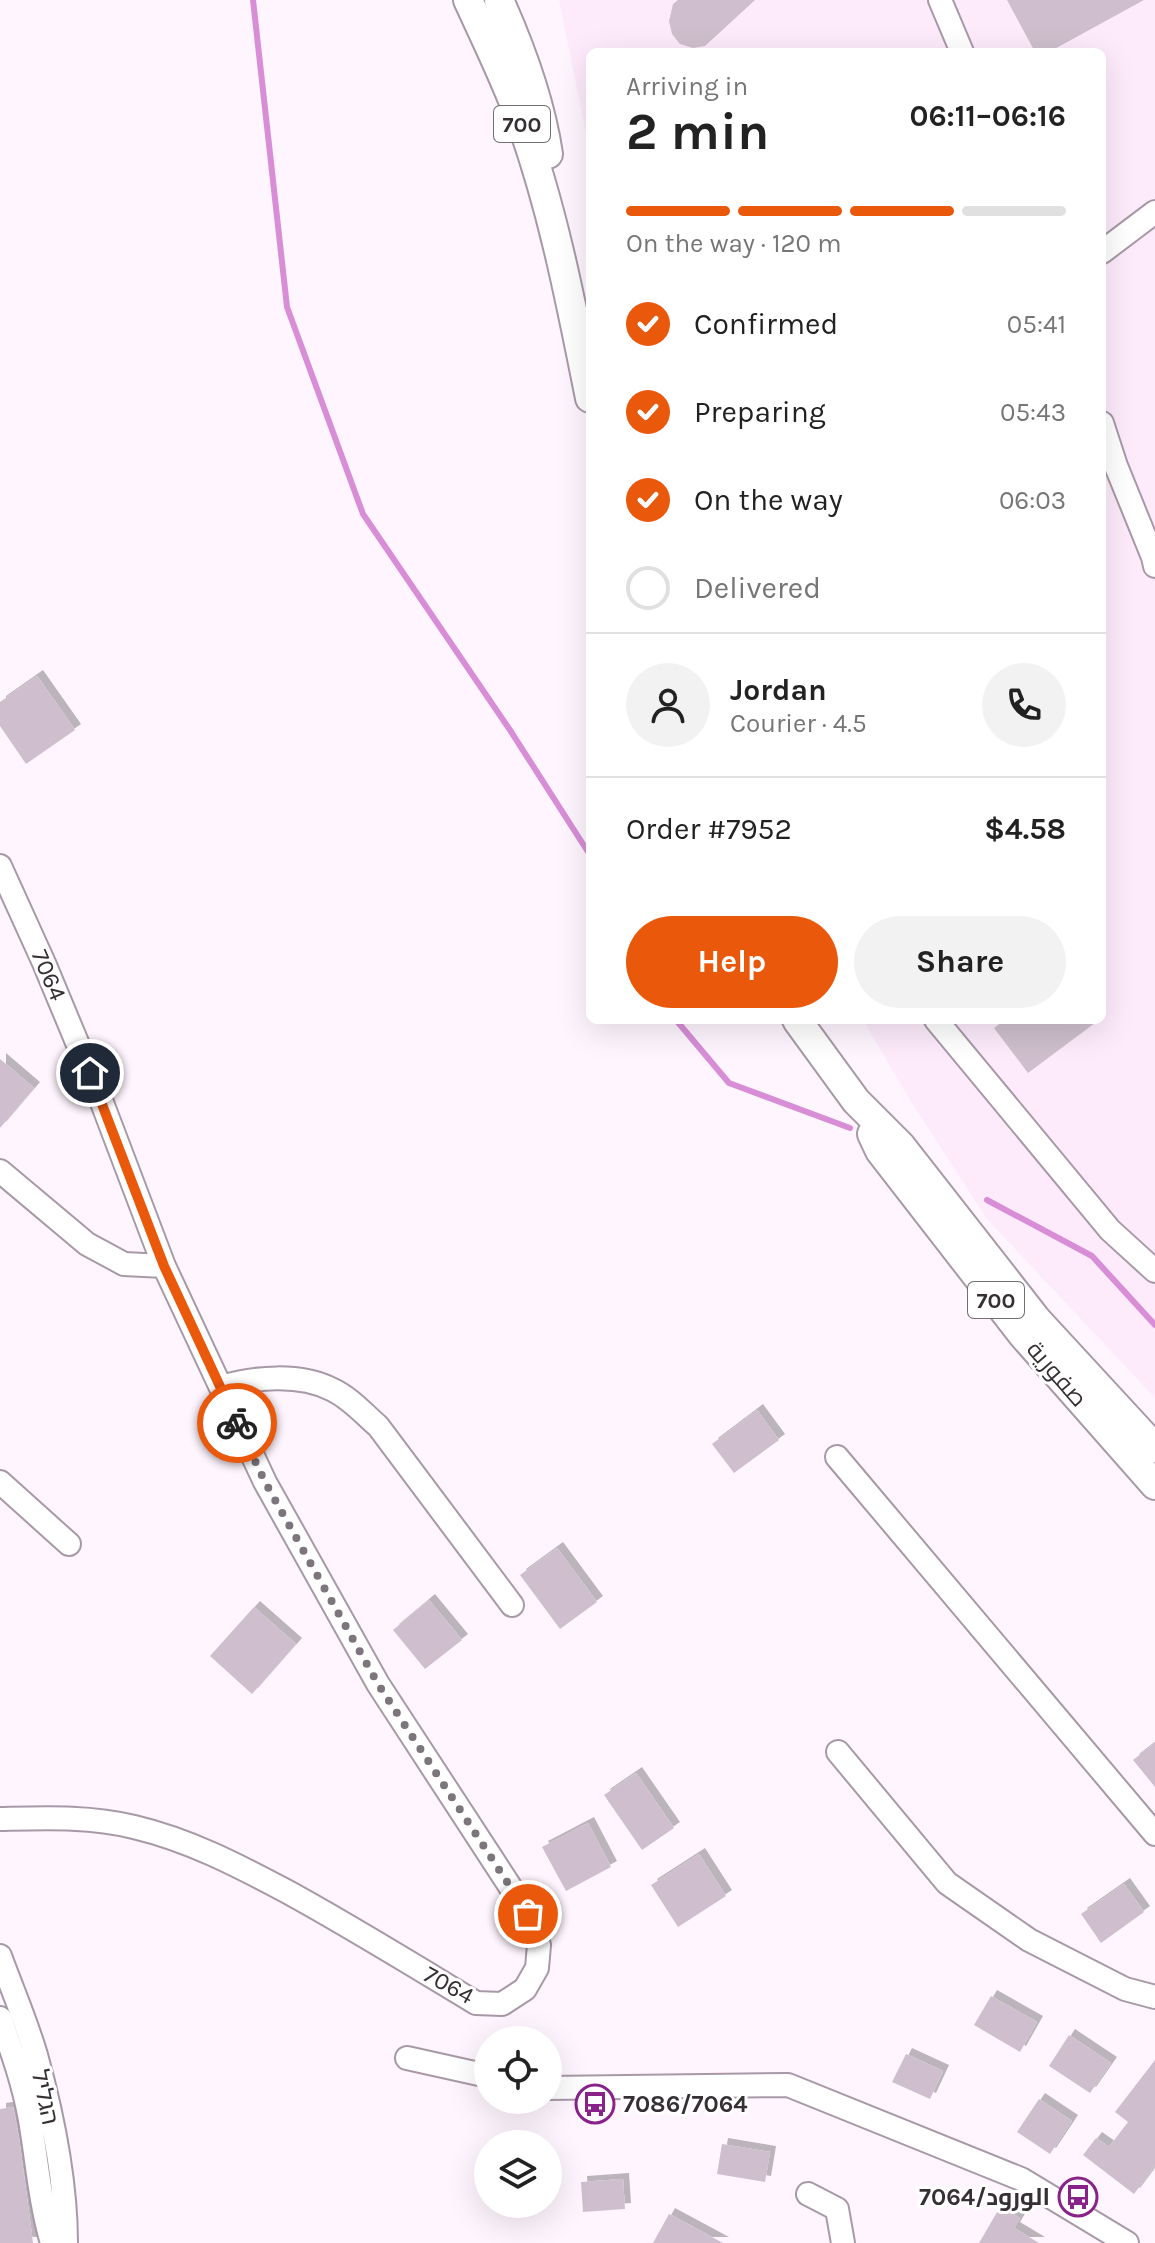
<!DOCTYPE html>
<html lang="en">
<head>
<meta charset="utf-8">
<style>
  :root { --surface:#fff; --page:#f2f2f2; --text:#222; --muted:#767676; --line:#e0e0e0; --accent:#ea580c }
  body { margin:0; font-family:Karla,Cairo,"Noto Sans Hebrew",sans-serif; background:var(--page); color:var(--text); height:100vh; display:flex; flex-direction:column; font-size:30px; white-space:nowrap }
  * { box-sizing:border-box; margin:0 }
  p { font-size:26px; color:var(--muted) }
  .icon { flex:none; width:44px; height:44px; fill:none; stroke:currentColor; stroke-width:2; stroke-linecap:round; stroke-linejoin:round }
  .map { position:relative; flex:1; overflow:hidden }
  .drawer { position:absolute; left:586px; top:48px; width:520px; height:976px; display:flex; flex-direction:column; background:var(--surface); border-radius:12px; box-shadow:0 8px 32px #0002 }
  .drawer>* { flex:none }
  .tools { position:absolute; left:474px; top:2026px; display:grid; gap:16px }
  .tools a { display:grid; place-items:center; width:88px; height:88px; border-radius:50%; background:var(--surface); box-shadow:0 8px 32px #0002; font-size:40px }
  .pin { position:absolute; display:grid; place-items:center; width:68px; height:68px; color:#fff; margin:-34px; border:4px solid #fff; border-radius:50%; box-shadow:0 2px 8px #0007 }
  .courier { position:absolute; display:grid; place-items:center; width:80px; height:80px; margin:-40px; border:6px solid #ea580c; border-radius:50%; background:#fff; color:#222; box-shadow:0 2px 10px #0007 }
  .overview em { font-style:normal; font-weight:700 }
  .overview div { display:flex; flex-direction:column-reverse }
  .overview { display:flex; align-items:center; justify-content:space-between; height:136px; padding:0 40px }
  h1 { font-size:52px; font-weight:700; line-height:60px }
  .bar { display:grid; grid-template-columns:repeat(4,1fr); gap:12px 8px; align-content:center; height:96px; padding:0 40px }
  .bar i { height:10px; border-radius:6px; background:var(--line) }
  .bar .active { background:var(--accent) }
  .bar p { grid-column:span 4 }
  .line { display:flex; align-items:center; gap:20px; padding:0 40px; border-top:2px solid var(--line) }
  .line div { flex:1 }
  .round { display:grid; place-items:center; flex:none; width:84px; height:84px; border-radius:42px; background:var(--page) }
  ol { padding:0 40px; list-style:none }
  li { display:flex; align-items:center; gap:24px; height:88px }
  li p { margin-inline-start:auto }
  li .icon { padding:8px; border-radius:50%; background:var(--accent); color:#fff; stroke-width:4 }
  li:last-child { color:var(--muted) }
  li i { width:44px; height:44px; border:4px solid var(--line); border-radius:50% }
  .button { display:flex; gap:16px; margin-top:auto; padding:16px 40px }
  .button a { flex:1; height:92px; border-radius:48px; background:var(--accent); color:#fff; font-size:32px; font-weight:700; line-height:92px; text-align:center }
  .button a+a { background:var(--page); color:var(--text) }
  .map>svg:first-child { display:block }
</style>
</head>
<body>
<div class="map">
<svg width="1155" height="2243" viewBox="0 0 1155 2243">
  <defs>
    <filter id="shadow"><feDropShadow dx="6" dy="-6" stdDeviation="0" flood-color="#0004"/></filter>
  </defs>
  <rect width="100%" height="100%" fill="#fff5fe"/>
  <path fill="#fdebfc" d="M 559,0 L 1155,0 L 1155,1398 L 987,1219 L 910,1100 L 863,1020 L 1102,1020 L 1102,52 L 590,52 L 590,153 Z"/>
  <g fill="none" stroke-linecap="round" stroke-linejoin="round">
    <path stroke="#d78ed6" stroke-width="6" d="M 253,0 L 287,307 L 363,514 L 510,730 L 590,855
      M 676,1020 L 729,1083 L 850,1128
      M 987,1200 L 1092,1256 L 1155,1325"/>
  </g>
  <path fill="#cfbfce" filter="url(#shadow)" d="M 678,0 L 755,0 L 705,46 L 693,48 L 680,44 L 672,34 L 669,21 L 673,4 Z
    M 1007,0 L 1144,0 L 1049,52 L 1035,52 Z
    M 37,676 L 75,730 L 26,764 L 0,726 L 0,702 Z
    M 1005,1020 L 1099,1020 L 1028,1073 L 994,1028 Z
    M 0,1059 L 34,1088 L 0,1128 Z
    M 757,1410 L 779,1440 L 734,1473 L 712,1444 Z
    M 557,1548 L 597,1602 L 560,1629 L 520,1575 Z
    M 429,1600 L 462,1640 L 425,1669 L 393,1630 Z
    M 254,1607 L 296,1644 L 252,1694 L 210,1656 Z
    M 1155,1743 L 1155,1787 L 1133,1760 Z
    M 636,1773 L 674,1828 L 642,1850 L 604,1795 Z
    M 588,1823 L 611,1867 L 566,1891 L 542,1847 Z
    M 699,1854 L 726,1896 L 678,1927 L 651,1885 Z
    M 1124,1884 L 1144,1912 L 1101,1943 L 1081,1914 Z
    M 991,1996 L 1037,2022 L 1020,2052 L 974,2025 Z
    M 1069,2035 L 1111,2063 L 1090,2093 L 1049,2066 Z
    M 906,2054 L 943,2071 L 930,2099 L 892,2082 Z
    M 1155,2060 L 1155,2166 L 1134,2194 L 1083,2155 L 1096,2138 L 1109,2147 L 1128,2122 L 1115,2112 Z
    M 1039,2099 L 1072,2121 L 1050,2154 L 1017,2132 Z
    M 13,2107 L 19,2138 L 33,2243 L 0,2243 L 0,2109 Z
    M 722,2144 L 770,2152 L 765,2182 L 717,2174 Z
    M 623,2179 L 625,2209 L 583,2212 L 581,2182 Z
    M 1000,2207 L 1020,2218 L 1014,2228 L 1039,2243 L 979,2243 Z
    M 669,2214 L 723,2243 L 653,2243 Z"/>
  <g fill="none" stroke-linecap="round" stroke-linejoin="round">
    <g stroke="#a899a7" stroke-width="26">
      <path id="minor" d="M 940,0 L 962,52
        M 1102,252 L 1155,212
        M 1102,423 L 1116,466 L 1153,557 L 1155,566
        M 0,866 L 44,963 L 101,1100 L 164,1266 L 265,1482 L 378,1684 L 528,1914 L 539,1945 L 537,1968 L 525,1989 L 502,2004 L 476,2003 C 413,1965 350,1926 286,1891 C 237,1865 189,1840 134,1827 C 90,1816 45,1818 0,1819
        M 936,1020 L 1110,1230 L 1155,1271
        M 0,1171 L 87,1244 L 124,1264 L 164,1266
        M 221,1387 C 255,1377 300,1373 333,1390 C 350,1398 364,1414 378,1426 L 512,1605
        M 837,1457 L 1155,1834
        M 0,1482 L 69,1544
        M 838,1752 L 947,1883 L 1029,1940 L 1125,1989 L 1155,1997
        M 0,1956 C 12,1989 26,2021 36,2055 C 52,2113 66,2183 66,2243
        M 0,2018 C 12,2051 24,2085 30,2120 C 37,2161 40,2203 52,2243
        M 407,2058 L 488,2076
        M 548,2088 L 788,2085 L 1021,2179 L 1127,2243
        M 808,2194 L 837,2209 L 843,2243"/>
    </g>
    <g stroke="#a899a7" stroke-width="32">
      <path id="major" d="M 468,0 C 486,39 505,78 520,118 C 553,209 571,303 590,398
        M 499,0 C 521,49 540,100 548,154
        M 797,1020 L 856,1101 L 901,1146 L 1037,1320 L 1155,1448
        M 872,1134 L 880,1151 L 1022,1334 L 1155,1485"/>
    </g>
    <use href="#minor" stroke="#fff" stroke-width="22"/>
    <use href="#major" stroke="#fff" stroke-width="28"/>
  </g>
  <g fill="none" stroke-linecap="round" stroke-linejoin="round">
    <path stroke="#7c757b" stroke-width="8" stroke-dasharray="0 14.4" d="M 237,1423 L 265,1482 L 378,1684 L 528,1914"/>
    <path stroke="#ea580c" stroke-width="10" d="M 90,1073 L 164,1266 L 237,1423"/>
  </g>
  <defs>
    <g id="bus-ring" transform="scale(2)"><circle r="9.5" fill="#fff" stroke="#89238a" stroke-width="1.5"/><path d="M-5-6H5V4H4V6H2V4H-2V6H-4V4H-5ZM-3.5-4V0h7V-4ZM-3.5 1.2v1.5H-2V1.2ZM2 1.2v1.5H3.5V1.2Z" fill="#89238a"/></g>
  </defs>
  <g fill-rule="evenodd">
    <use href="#bus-ring" x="595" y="2104"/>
    <use href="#bus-ring" x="1078" y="2197"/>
  </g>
  <g text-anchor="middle" stroke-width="6" stroke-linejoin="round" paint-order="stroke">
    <g fill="#fff" stroke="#726e72" stroke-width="2">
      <rect x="494" y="106" width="56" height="36" rx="6"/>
      <rect x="968" y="1282" width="56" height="36" rx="6"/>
    </g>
    <g font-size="22" font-weight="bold" fill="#363035">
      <text x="522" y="132">700</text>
      <text x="996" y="1308">700</text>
    </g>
    <g font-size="24" fill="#363035" stroke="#fff">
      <text transform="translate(49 975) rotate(67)" y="8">7064</text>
      <text transform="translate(1057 1374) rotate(49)" y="8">صفورية</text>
      <text transform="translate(449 1985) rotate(29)" y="8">7064</text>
      <text transform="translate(45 2097) rotate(78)" y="8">הגליל</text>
    </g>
    <g font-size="24" font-weight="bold" fill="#363035" stroke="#fff" text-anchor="start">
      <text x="623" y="2112">7086/7064</text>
      <text x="1050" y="2205" text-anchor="end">الورود/7064</text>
    </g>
  </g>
</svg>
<div class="tools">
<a><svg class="icon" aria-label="locate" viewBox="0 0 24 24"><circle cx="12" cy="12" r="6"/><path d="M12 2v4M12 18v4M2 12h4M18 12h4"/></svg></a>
<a><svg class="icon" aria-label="layers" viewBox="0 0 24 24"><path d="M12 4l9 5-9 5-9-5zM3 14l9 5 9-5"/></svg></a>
</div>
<div class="pin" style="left:528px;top:1914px;background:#ea580c"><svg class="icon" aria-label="bag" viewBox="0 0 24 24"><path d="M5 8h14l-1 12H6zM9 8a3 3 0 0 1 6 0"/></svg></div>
<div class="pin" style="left:90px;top:1073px;background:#1f2937"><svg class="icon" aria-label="home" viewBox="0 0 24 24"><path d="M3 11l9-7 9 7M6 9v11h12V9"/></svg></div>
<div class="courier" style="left:237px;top:1423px"><svg class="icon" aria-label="bike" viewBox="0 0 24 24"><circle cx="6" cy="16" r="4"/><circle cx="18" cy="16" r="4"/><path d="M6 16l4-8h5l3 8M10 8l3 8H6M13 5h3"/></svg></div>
<section class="drawer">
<div class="overview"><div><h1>2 min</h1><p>Arriving in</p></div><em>06:11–06:16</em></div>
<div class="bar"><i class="active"></i><i class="active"></i><i class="active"></i><i></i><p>On the way · 120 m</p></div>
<ol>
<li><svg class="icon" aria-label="check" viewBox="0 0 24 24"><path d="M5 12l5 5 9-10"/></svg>Confirmed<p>05:41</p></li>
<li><svg class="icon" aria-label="check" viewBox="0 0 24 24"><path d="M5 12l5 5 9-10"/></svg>Preparing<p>05:43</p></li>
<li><svg class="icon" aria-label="check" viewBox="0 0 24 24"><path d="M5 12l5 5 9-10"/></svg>On the way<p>06:03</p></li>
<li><i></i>Delivered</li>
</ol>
<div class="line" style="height:144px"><a class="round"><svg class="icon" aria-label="person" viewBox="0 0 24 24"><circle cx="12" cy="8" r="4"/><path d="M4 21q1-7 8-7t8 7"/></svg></a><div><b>Jordan</b><p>Courier · 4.5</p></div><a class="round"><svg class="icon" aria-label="phone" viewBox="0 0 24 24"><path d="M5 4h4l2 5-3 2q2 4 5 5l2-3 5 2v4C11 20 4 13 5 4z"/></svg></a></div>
<div class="line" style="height:104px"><div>Order #7952</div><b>$4.58</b></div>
<div class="button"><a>Help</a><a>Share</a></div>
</section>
</div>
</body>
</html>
